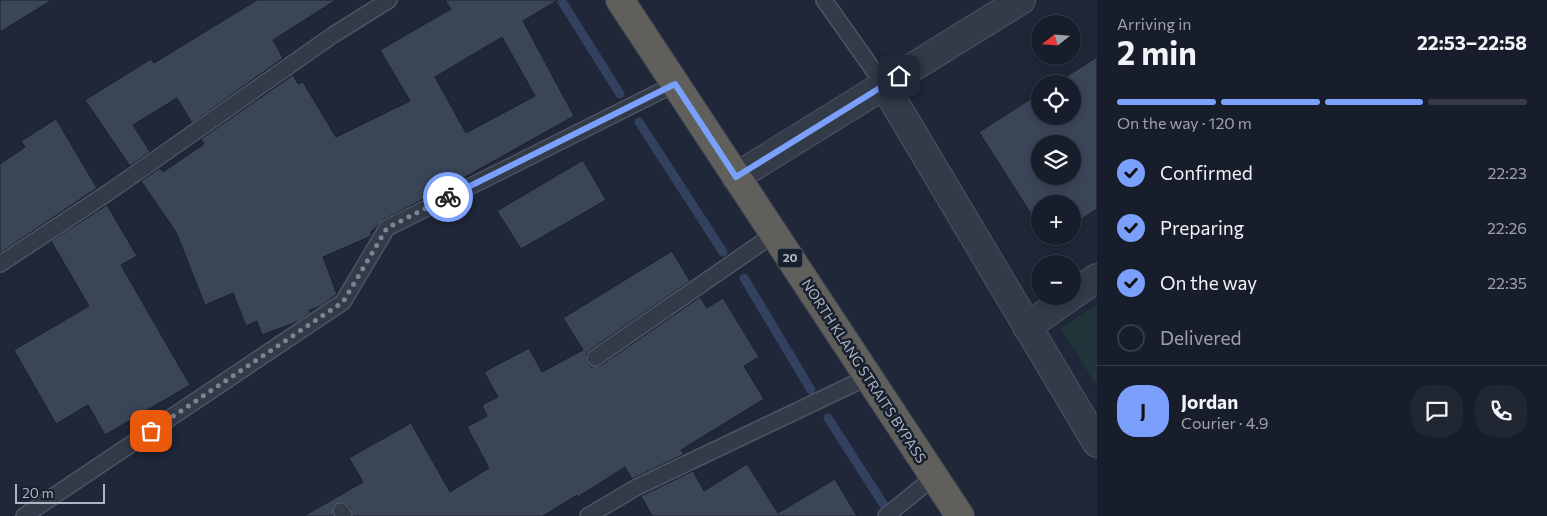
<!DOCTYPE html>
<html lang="en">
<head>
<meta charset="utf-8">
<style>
  :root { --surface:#171d2a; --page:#202632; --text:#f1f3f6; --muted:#9ea2a8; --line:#363b47; --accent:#7ba0fc }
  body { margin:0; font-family:Commissioner,sans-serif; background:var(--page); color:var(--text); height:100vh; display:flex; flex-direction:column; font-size:19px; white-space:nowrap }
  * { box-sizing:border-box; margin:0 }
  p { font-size:16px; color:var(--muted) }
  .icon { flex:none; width:28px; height:28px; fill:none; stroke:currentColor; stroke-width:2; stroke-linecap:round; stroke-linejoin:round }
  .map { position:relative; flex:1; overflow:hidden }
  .sheet { display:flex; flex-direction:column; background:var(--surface); width:450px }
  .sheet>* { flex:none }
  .needle { width:32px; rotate:253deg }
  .buttons { position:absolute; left:1031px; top:15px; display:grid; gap:10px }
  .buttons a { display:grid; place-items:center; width:50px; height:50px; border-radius:50%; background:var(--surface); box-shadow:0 2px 8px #0003,0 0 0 1px var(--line); font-size:25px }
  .scale { position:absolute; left:15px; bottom:12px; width:90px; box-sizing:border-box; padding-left:5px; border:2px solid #adb4c5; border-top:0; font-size:14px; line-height:18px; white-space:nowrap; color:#adb4c5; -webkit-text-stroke:4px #181f2d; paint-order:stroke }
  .pin { position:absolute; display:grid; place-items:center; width:42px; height:42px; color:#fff; margin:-21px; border-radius:10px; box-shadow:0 2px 8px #0006 }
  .courier { position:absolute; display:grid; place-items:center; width:50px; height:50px; margin:-25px; border:4px solid #7ba0fc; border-radius:50%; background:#fff; color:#222; box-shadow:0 1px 6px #0007 }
  .summary em { font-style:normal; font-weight:700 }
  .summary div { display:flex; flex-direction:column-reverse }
  .summary { display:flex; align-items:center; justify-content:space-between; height:85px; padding:0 20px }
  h1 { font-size:32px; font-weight:700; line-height:38px }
  .bar { display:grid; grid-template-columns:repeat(4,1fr); gap:8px 5px; align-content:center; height:60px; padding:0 20px }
  .bar i { height:6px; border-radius:4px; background:var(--line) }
  .bar .on { background:var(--accent) }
  .bar p { grid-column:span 4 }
  .line { display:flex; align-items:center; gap:12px; padding:0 20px; border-top:1px solid var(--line) }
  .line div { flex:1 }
  .round { display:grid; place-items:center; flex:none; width:52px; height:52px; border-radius:20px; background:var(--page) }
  ol { padding:0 20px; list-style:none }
  li { display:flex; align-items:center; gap:15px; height:55px }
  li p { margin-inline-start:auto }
  li .icon { padding:5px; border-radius:50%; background:var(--accent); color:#111; stroke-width:4 }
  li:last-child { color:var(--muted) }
  li i { width:28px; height:28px; border:2px solid var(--line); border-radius:50% }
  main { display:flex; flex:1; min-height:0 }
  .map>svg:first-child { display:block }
</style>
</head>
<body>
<main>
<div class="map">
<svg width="1097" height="516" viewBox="0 0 1097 516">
  <rect width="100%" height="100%" fill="#1f2738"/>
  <path fill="#213439" d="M 1097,304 L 1097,386 L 1060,329 Z"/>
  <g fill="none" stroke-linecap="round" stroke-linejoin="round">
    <path stroke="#324160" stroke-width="9" d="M 561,0 L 620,94
      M 639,122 L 723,252
      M 744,278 L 811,390
      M 828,418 L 891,516"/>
  </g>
  <path fill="#3b4558" stroke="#1a212f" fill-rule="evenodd" d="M 0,0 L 52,0 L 0,32 Z
    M 257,0 L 336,0 L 273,40 L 283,58 L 192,123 L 177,98 L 133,125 L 150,152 L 130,166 L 85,100 L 151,59 L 154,63 Z
    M 445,0 L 558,0 L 523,21 L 574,116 L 451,185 L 383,220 L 371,232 L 371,236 L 323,257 L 337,294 L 321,306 L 309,310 L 310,313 L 299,321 L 262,335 L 257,321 L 246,326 L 233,293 L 205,305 L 176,232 L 141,181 L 160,168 L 163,172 L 204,144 L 201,139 L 293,75 L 298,84 L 303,82 L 336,137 L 410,101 L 380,50 L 451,9 ZM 502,37 L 535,96 L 466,133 L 435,77 Z
    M 1097,57 L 1097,209 L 1072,225 L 1072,204 L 1040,204 L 1040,228 L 979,132 L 1040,93 L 1040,116 L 1072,116 L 1072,84 L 1055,84 ZM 1040,144 L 1072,144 L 1072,176 L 1040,176 Z
    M 56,119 L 97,188 L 0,253 L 0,164 L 25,147 L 21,141 Z
    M 583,160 L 606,200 L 521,249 L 497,211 Z
    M 107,205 L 137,256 L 121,265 L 190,385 L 105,435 L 88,405 L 56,424 L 14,350 L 89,306 L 51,241 Z
    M 672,251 L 690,281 L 590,350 L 586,354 L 587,363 L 591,367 L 600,366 L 700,297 L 707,308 L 723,298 L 759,357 L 744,366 L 764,399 L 681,450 L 684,454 L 632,479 L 625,467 L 578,497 L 577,495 L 543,516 L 353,516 L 349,506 L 341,502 L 333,506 L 333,516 L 304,516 L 363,482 L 349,458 L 411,423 L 450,492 L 489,468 L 467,427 L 487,416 L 482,405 L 498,397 L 484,372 L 529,348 L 542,372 L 583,350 L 563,318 Z
    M 747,464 L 778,513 L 835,479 L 857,516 L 652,516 L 641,496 L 693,471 L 704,491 Z"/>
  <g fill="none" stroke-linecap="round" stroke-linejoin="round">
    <g stroke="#4d5463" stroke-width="18">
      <path id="service" d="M 824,0 L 884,85
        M 0,264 L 109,192 L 333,35 L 389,0
        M 595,358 L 774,234
        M 341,511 L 344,516
        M 24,516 L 343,302 L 387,228 L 675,84
        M 588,516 L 637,487 L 868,377
        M 886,516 L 934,477"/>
    </g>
    <g stroke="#4d5463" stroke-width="30">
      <path id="minor" d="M 884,85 L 1097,443
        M 736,177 L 1021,0
        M 1072,295 L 1097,278
        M 1027,327 L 1071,296"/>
    </g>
    <g stroke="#3a4150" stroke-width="30">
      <path id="trunk" d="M 620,0 L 960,516"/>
    </g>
    <use href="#service" stroke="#333a48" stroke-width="15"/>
    <use href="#minor" stroke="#333a48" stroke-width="28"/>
    <use href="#trunk" stroke="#605f5c" stroke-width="28"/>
  </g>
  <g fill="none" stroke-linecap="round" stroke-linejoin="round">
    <path stroke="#7b8394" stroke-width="5" stroke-dasharray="0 9" d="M 151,431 L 343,302 L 387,228 L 448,197"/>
    <path stroke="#7ba0fc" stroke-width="6" d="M 448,197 L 675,84 L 736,177 L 899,76"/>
  </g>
  <g text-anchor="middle" stroke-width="5" stroke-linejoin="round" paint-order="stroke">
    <rect fill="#181f2d" stroke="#808797" stroke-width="1" x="777.5" y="248.5" width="25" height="19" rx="4"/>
    <g font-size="12" font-weight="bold" fill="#adb4c5">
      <text x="790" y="262">20</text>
    </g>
    <g font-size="14" fill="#adb4c5" stroke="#181f2d">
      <text transform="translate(864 371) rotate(57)" y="5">NORTH KLANG STRAITS BYPASS</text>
    </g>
  </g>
</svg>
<div class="buttons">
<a><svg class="needle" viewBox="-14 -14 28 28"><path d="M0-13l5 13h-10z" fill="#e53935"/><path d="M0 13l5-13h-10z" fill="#9ea2a8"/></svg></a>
<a><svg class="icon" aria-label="locate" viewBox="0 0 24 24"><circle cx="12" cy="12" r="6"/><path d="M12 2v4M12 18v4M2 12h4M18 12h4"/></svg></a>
<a><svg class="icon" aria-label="layers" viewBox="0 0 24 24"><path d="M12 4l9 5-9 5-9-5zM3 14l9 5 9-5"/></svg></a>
<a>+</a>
<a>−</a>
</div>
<div class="scale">20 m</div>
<div class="pin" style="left:151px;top:431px;background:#ea580c"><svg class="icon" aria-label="bag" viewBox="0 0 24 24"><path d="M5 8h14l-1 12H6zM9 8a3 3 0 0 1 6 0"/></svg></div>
<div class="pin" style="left:899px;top:76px;background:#1f2937"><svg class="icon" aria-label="home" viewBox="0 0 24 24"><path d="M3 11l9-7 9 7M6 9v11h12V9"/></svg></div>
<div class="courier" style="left:448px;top:197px"><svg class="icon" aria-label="bike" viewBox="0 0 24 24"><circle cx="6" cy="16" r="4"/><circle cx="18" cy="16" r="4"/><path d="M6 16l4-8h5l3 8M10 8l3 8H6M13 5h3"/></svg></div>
</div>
<section class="sheet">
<div class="summary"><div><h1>2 min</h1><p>Arriving in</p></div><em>22:53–22:58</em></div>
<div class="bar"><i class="on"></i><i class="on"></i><i class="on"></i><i></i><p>On the way · 120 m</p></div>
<ol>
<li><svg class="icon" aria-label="check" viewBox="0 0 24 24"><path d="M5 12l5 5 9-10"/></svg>Confirmed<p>22:23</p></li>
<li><svg class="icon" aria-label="check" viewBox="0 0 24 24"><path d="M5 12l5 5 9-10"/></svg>Preparing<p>22:26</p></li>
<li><svg class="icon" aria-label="check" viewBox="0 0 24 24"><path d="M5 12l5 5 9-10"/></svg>On the way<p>22:35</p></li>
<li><i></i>Delivered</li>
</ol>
<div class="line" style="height:90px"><b class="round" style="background:var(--accent);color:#111">J</b><div><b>Jordan</b><p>Courier · 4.9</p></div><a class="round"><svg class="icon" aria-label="chat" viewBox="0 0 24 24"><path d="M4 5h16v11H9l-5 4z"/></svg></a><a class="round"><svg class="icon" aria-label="phone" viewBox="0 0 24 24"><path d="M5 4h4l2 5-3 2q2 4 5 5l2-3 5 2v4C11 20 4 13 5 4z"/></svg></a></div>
</section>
</main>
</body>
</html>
